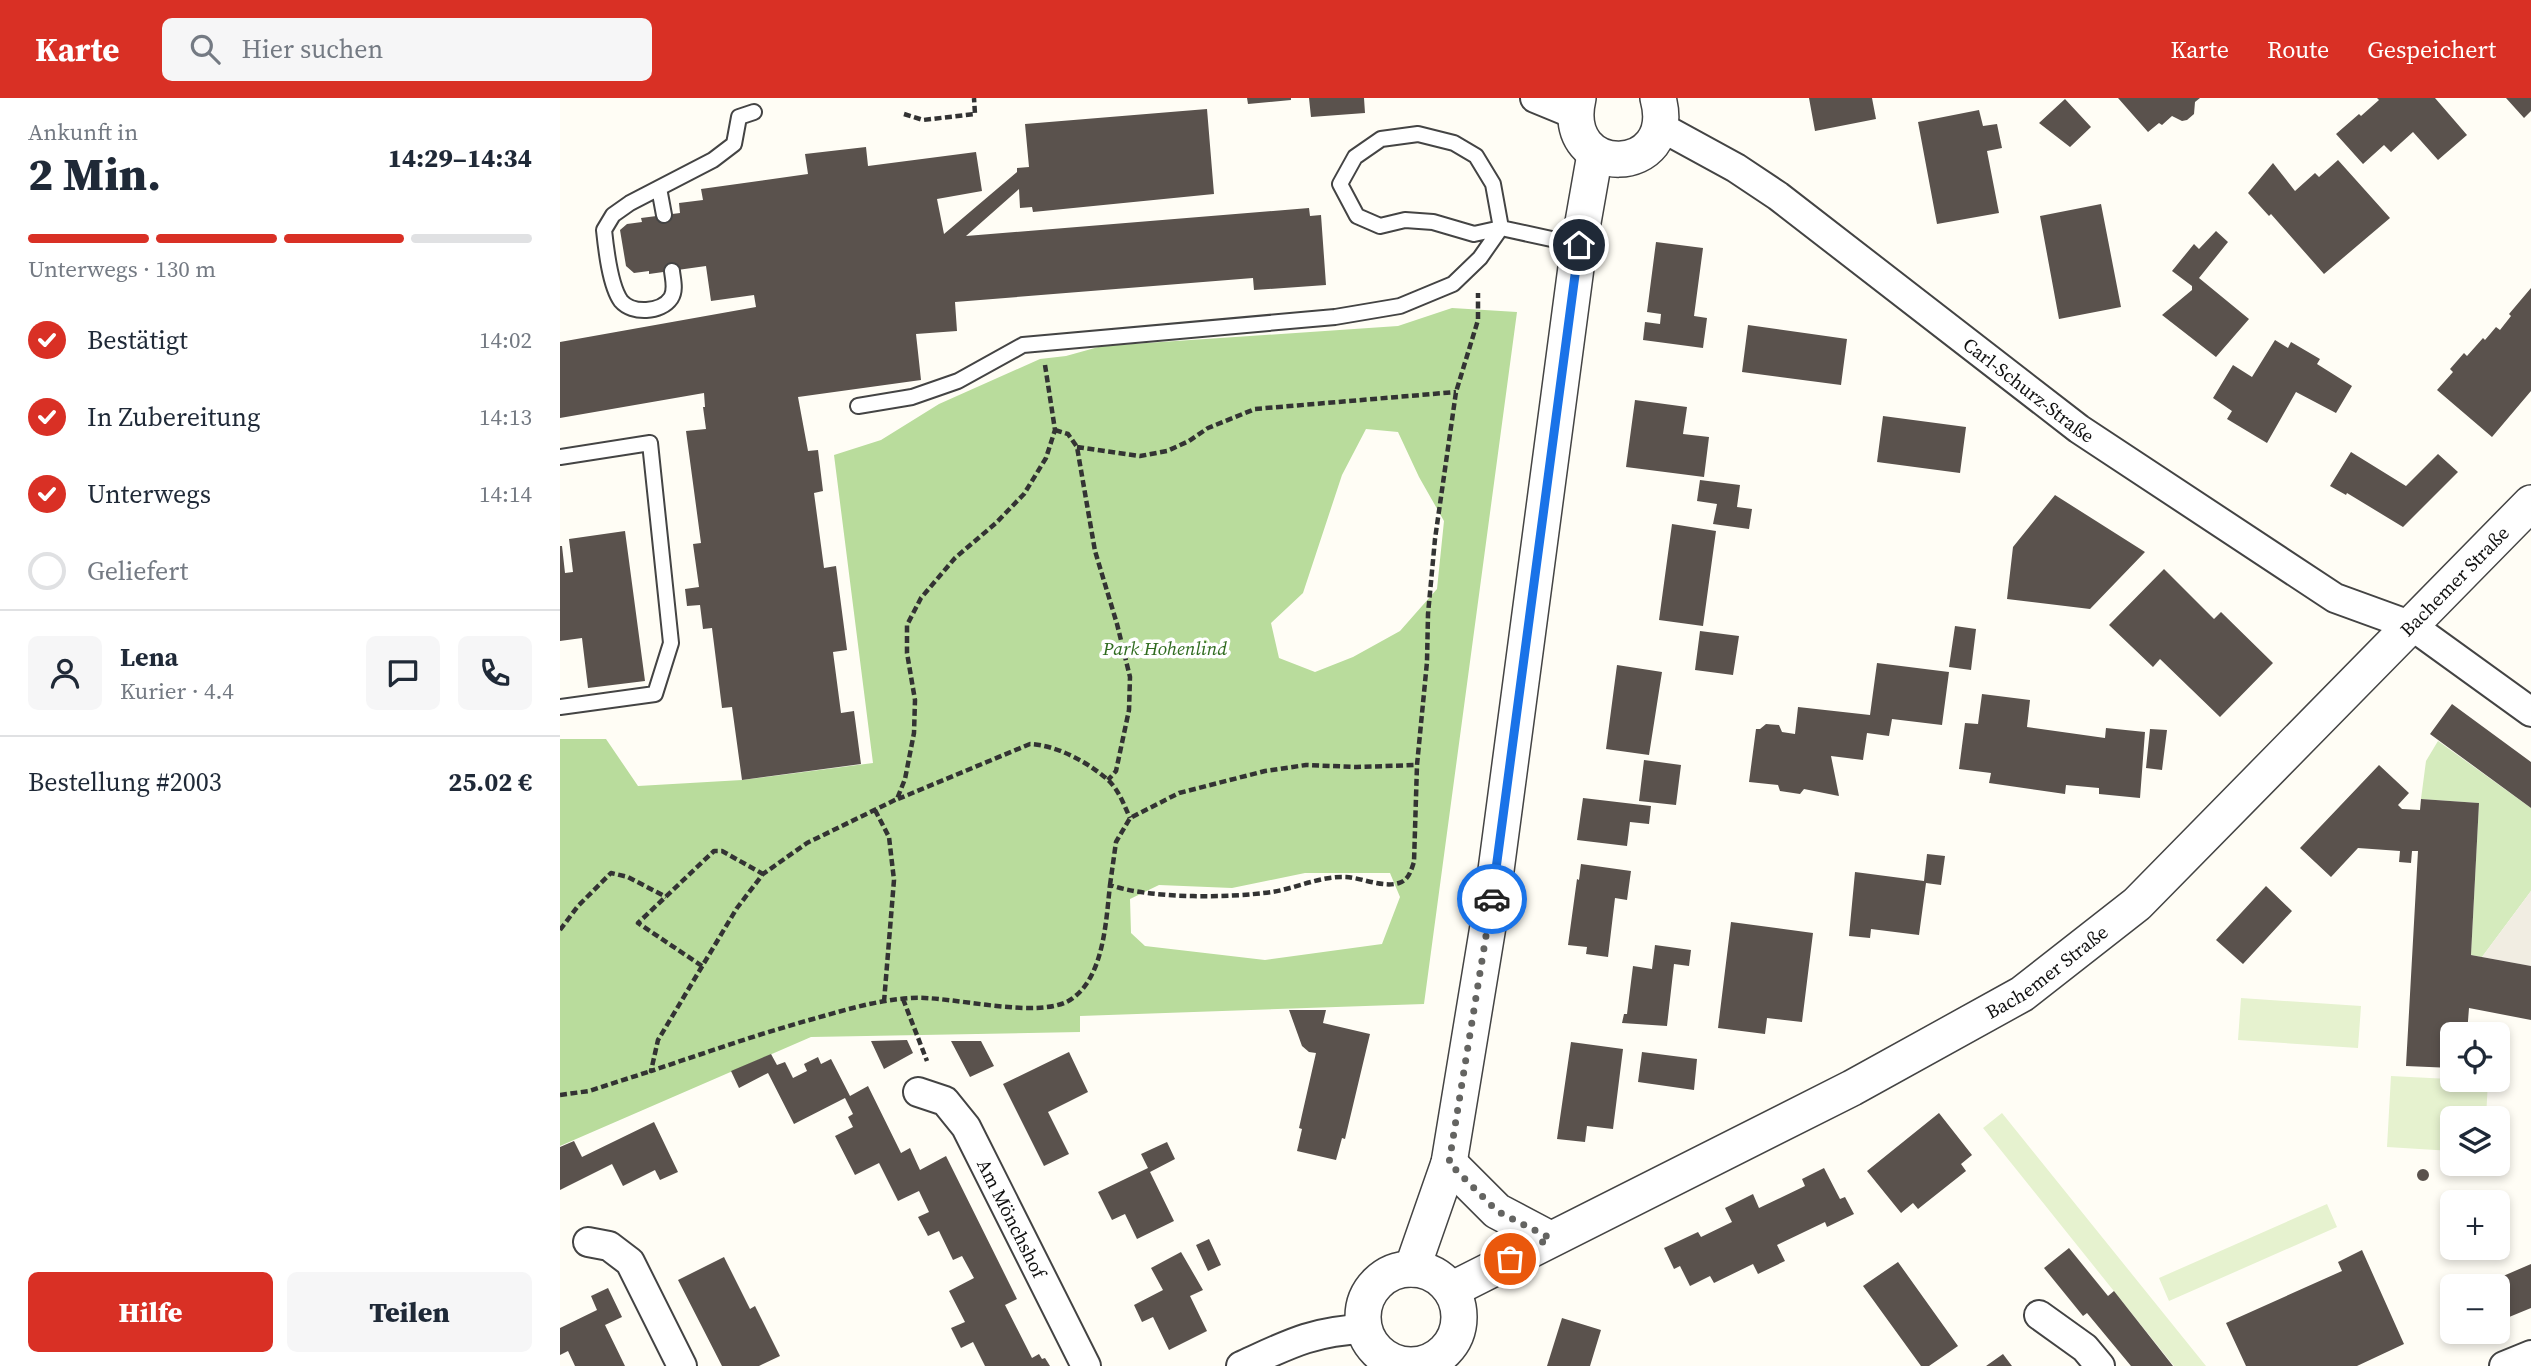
<!DOCTYPE html>
<html lang="de">
<head>
<meta charset="utf-8">
<style>
  :root { --surface:#fff; --page:#f6f6f7; --text:#1f2937; --muted:#747a83; --line:#e0e1e3; --accent:#d93025 }
  body { margin:0; font-family:"Source Serif 4",serif; background:var(--page); color:var(--text); height:100vh; display:flex; flex-direction:column; font-size:26px; white-space:nowrap }
  * { box-sizing:border-box; margin:0 }
  p { font-size:23px; color:var(--muted) }
  .icon { flex:none; width:38px; height:38px; fill:none; stroke:currentColor; stroke-width:2; stroke-linecap:round; stroke-linejoin:round }
  .map { position:relative; flex:1; overflow:hidden }
  .panel { display:flex; flex-direction:column; background:var(--surface); width:560px }
  .panel>* { flex:none }
  .buttons { position:absolute; left:1880px; top:924px; display:grid; gap:14px }
  .buttons a { display:grid; place-items:center; width:70px; height:70px; border-radius:10px; background:var(--surface); box-shadow:0 4px 10px #0003; font-size:35px }
  .pin { position:absolute; display:grid; place-items:center; width:60px; height:60px; color:#fff; margin:-30px; border:4px solid #fff; border-radius:50%; box-shadow:0 2px 7px #0007 }
  .courier { position:absolute; display:grid; place-items:center; width:70px; height:70px; margin:-35px; border:5px solid #1a73e8; border-radius:50%; background:#fff; color:#222; box-shadow:0 2px 9px #0007 }
  .overview em { font-style:normal; font-weight:800 }
  .overview div { display:flex; flex-direction:column-reverse }
  .overview { display:flex; align-items:center; justify-content:space-between; height:119px; padding:0 28px }
  h1 { font-size:46px; font-weight:800; line-height:52px }
  .bar { display:grid; grid-template-columns:repeat(4,1fr); gap:10px 7px; align-content:center; height:84px; padding:0 28px }
  .bar i { height:9px; border-radius:5px; background:var(--line) }
  .bar .current { background:var(--accent) }
  .bar p { grid-column:span 4 }
  .line { display:flex; align-items:center; gap:18px; padding:0 28px; border-top:2px solid var(--line) }
  .line div { flex:1 }
  .round { display:grid; place-items:center; flex:none; width:74px; height:74px; border-radius:10px; background:var(--page) }
  ol { padding:0 28px; list-style:none }
  li { display:flex; align-items:center; gap:21px; height:77px }
  li p { margin-inline-start:auto }
  li .icon { padding:7px; border-radius:50%; background:var(--accent); color:#fff; stroke-width:4 }
  li:last-child { color:var(--muted) }
  li i { width:38px; height:38px; border:4px solid var(--line); border-radius:50% }
  .cta { display:flex; gap:14px; margin-top:auto; padding:14px 28px }
  .cta a { flex:1; height:80px; border-radius:10px; background:var(--accent); color:#fff; font-size:28px; font-weight:800; line-height:80px; text-align:center }
  .cta a+a { background:var(--page); color:var(--text) }
  header { display:flex; align-items:center; gap:42px; box-sizing:border-box; height:98px; padding:0 35px; background:var(--accent); color:#fff }
  header strong { font-size:33px }
  nav { display:flex; gap:38px; margin-inline-start:auto; font-size:24px }
  .search { width:490px; height:63px; background:var(--page); display:flex; align-items:center; gap:18px; box-sizing:border-box; padding:0 24px; border-radius:10px; color:var(--muted); font-size:26px }
  main { display:flex; flex:1; min-height:0 }
  .map>svg:first-child { display:block }
</style>
</head>
<body>
<header>
<strong>Karte</strong>
<div class="search"><svg class="icon" aria-label="search" viewBox="0 0 24 24"><circle cx="10" cy="10" r="6"/><path d="M15 15l6 6"/></svg>Hier suchen</div>
<nav><a>Karte</a><a>Route</a><a>Gespeichert</a></nav>
</header>
<main>
<section class="panel">
<div class="overview"><div><h1>2 Min.</h1><p>Ankunft in</p></div><em>14:29–14:34</em></div>
<div class="bar"><i class="current"></i><i class="current"></i><i class="current"></i><i></i><p>Unterwegs · 130 m</p></div>
<ol>
<li><svg class="icon" aria-label="check" viewBox="0 0 24 24"><path d="M5 12l5 5 9-10"/></svg>Bestätigt<p>14:02</p></li>
<li><svg class="icon" aria-label="check" viewBox="0 0 24 24"><path d="M5 12l5 5 9-10"/></svg>In Zubereitung<p>14:13</p></li>
<li><svg class="icon" aria-label="check" viewBox="0 0 24 24"><path d="M5 12l5 5 9-10"/></svg>Unterwegs<p>14:14</p></li>
<li><i></i>Geliefert</li>
</ol>
<div class="line" style="height:126px"><a class="round"><svg class="icon" aria-label="person" viewBox="0 0 24 24"><circle cx="12" cy="8" r="4"/><path d="M4 21q1-7 8-7t8 7"/></svg></a><div><b>Lena</b><p>Kurier · 4.4</p></div><a class="round"><svg class="icon" aria-label="chat" viewBox="0 0 24 24"><path d="M4 5h16v11H9l-5 4z"/></svg></a><a class="round"><svg class="icon" aria-label="phone" viewBox="0 0 24 24"><path d="M5 4h4l2 5-3 2q2 4 5 5l2-3 5 2v4C11 20 4 13 5 4z"/></svg></a></div>
<div class="line" style="height:91px"><div>Bestellung #2003</div><b>25.02 €</b></div>
<div class="cta"><a>Hilfe</a><a>Teilen</a></div>
</section>
<div class="map">
<svg width="1971" height="1268" viewBox="0 0 1971 1268">
  <rect width="100%" height="100%" fill="#fffdf5"/>
  <path fill="#d5ebbd" d="M 1878,643 L 1971,710 L 1971,793 L 1922,859 L 1911,857 L 1919,705 L 1861,701 L 1866,663 Z"/>
  <path fill="#b9dc9c" fill-rule="evenodd" d="M 892,210 L 957,214 L 864,906 L 520,918 L 520,934 L 251,939 L 0,1048 L 0,641 L 46,641 L 78,688 L 182,682 L 313,665 L 274,357 L 321,342 L 379,306 L 480,261 L 506,258 L 542,248 L 838,228 ZM 806,331 L 838,334 L 859,379 L 884,423 L 877,491 L 840,533 L 793,559 L 755,574 L 719,560 L 711,525 L 743,495 L 782,377 ZM 745,775 L 830,775 L 840,799 L 822,846 L 705,862 L 585,848 L 571,835 L 570,801 L 599,787 L 672,790 Z"/>
  <path fill="#e6f2cf" d="M 1681,900 L 1801,908 L 1798,950 L 1678,942 Z
    M 1831,978 L 1928,983 L 1926,1020 L 1892,1020 L 1892,1053 L 1827,1049 Z
    M 1442,1015 L 1646,1268 L 1614,1268 L 1423,1030 Z
    M 1767,1106 L 1777,1129 L 1609,1203 L 1599,1180 Z"/>
  <path fill="#f1ede2" d="M 1971,793 L 1971,868 L 1922,859 Z"/>
  <path fill="#5a524d" d="M 687,0 L 731,0 L 731,2 L 688,6 Z
    M 749,0 L 804,0 L 805,15 L 751,19 Z
    M 1249,0 L 1312,0 L 1316,21 L 1255,33 Z
    M 1558,0 L 1640,0 L 1635,4 L 1634,16 L 1627,22 L 1622,23 L 1612,18 L 1602,27 L 1599,25 L 1588,34 Z
    M 1817,0 L 1875,0 L 1907,37 L 1878,62 L 1853,34 L 1831,54 L 1824,47 L 1803,66 L 1776,36 L 1799,16 L 1801,18 L 1819,2 Z
    M 1946,0 L 1971,0 L 1971,13 L 1964,20 Z
    M 1505,1 L 1531,29 L 1510,49 L 1479,25 Z
    M 647,11 L 654,96 L 473,114 L 472,109 L 460,110 L 459,91 L 406,138 L 749,110 L 750,118 L 761,117 L 766,187 L 694,192 L 693,180 L 395,204 L 397,233 L 356,236 L 361,282 L 238,299 L 248,353 L 258,352 L 263,393 L 254,395 L 264,470 L 276,468 L 287,552 L 273,554 L 281,615 L 294,613 L 301,666 L 182,682 L 172,609 L 162,610 L 152,530 L 143,531 L 140,507 L 127,508 L 125,491 L 139,489 L 133,446 L 141,445 L 126,333 L 146,331 L 143,309 L 145,309 L 144,295 L 0,320 L 0,244 L 196,209 L 194,197 L 151,203 L 146,168 L 89,176 L 89,173 L 74,175 L 66,168 L 60,132 L 67,126 L 82,124 L 81,120 L 120,115 L 119,105 L 143,102 L 141,91 L 248,76 L 245,56 L 306,49 L 308,68 L 416,54 L 422,93 L 377,101 L 384,136 L 457,74 L 457,70 L 469,69 L 465,26 Z
    M 1419,12 L 1423,28 L 1437,26 L 1442,50 L 1427,53 L 1439,115 L 1377,126 L 1358,24 Z
    M 1778,62 L 1830,120 L 1764,176 L 1711,116 L 1709,118 L 1688,95 L 1713,65 L 1735,93 L 1755,75 L 1759,79 Z
    M 1541,106 L 1561,209 L 1499,221 L 1480,118 Z
    M 1656,133 L 1668,144 L 1639,180 L 1689,221 L 1656,259 L 1602,217 L 1632,192 L 1632,188 L 1612,173 L 1634,146 L 1639,151 Z
    M 1096,144 L 1143,150 L 1134,218 L 1147,220 L 1143,250 L 1083,242 L 1085,224 L 1100,226 L 1101,216 L 1087,214 Z
    M 1971,190 L 1971,293 L 1932,339 L 1877,292 L 1893,274 L 1890,271 L 1904,255 L 1907,258 L 1923,240 L 1925,242 L 1936,229 L 1940,232 L 1951,218 L 1949,216 Z
    M 1188,227 L 1287,241 L 1281,287 L 1182,274 Z
    M 1715,242 L 1728,250 L 1731,244 L 1760,261 L 1757,266 L 1792,288 L 1776,315 L 1736,294 L 1707,345 L 1667,321 L 1672,313 L 1653,300 L 1673,267 L 1692,279 Z
    M 1075,302 L 1127,309 L 1123,336 L 1149,339 L 1144,379 L 1066,369 Z
    M 1323,318 L 1406,329 L 1400,375 L 1317,364 Z
    M 1791,354 L 1846,388 L 1878,356 L 1898,374 L 1843,429 L 1787,395 L 1786,397 L 1770,388 Z
    M 1140,382 L 1180,387 L 1177,409 L 1192,411 L 1189,431 L 1153,426 L 1157,406 L 1137,403 Z
    M 1495,397 L 1585,454 L 1530,511 L 1447,501 L 1453,449 Z
    M 1112,426 L 1156,433 L 1143,528 L 1099,522 Z
    M 65,433 L 85,583 L 28,590 L 22,540 L 0,543 L 0,448 L 2,448 L 5,475 L 13,474 L 9,441 Z
    M 1604,471 L 1654,521 L 1661,514 L 1713,565 L 1660,619 L 1600,561 L 1593,569 L 1549,527 Z
    M 1395,528 L 1416,531 L 1411,572 L 1389,569 Z
    M 1140,533 L 1179,538 L 1173,577 L 1135,572 Z
    M 1317,565 L 1389,574 L 1382,627 L 1332,621 L 1329,638 L 1307,635 L 1303,662 L 1271,658 L 1279,698 L 1244,691 L 1240,696 L 1220,693 L 1218,687 L 1189,684 L 1196,631 L 1200,631 L 1206,626 L 1219,627 L 1222,634 L 1235,636 L 1238,609 L 1310,617 Z
    M 1057,567 L 1102,574 L 1089,657 L 1046,651 Z
    M 1422,596 L 1470,602 L 1467,629 L 1545,640 L 1546,630 L 1585,634 L 1580,700 L 1539,696 L 1539,690 L 1506,687 L 1505,696 L 1429,685 L 1431,675 L 1399,671 L 1405,625 L 1418,626 Z
    M 1892,606 L 1971,664 L 1971,710 L 1870,636 Z
    M 1590,631 L 1607,632 L 1602,672 L 1586,670 Z
    M 1084,662 L 1121,667 L 1116,707 L 1079,703 Z
    M 1819,667 L 1849,695 L 1838,707 L 1842,711 L 1860,712 L 1861,701 L 1919,705 L 1911,857 L 1971,868 L 1971,922 L 1909,910 L 1907,936 L 1892,936 L 1892,970 L 1846,968 L 1858,753 L 1852,753 L 1851,765 L 1839,764 L 1840,753 L 1798,750 L 1771,779 L 1740,750 Z
    M 1023,700 L 1091,708 L 1089,726 L 1070,724 L 1067,748 L 1017,742 Z
    M 1367,756 L 1385,758 L 1381,787 L 1366,785 L 1359,837 L 1311,831 L 1310,840 L 1289,838 L 1295,774 L 1364,783 Z
    M 1021,766 L 1071,773 L 1067,802 L 1055,800 L 1048,859 L 1026,856 L 1027,849 L 1008,847 L 1017,781 L 1019,782 Z
    M 1706,788 L 1732,813 L 1683,866 L 1656,842 Z
    M 1171,824 L 1253,835 L 1242,924 L 1207,920 L 1205,936 L 1158,930 Z
    M 1095,847 L 1131,852 L 1129,868 L 1114,866 L 1107,928 L 1062,925 L 1064,916 L 1067,916 L 1073,868 L 1092,871 Z
    M 729,912 L 766,912 L 763,925 L 810,936 L 785,1041 L 782,1040 L 776,1062 L 737,1053 L 742,1031 L 739,1030 L 756,955 L 749,954 L 742,948 Z
    M 347,942 L 353,955 L 324,971 L 311,943 Z
    M 391,943 L 421,943 L 434,968 L 410,979 Z
    M 1011,944 L 1063,951 L 1053,1031 L 1027,1028 L 1025,1044 L 997,1041 Z
    M 509,954 L 528,994 L 488,1014 L 509,1056 L 484,1068 L 443,986 Z
    M 1082,954 L 1137,961 L 1134,992 L 1078,984 Z
    M 211,956 L 217,967 L 225,964 L 233,980 L 247,973 L 244,966 L 258,959 L 261,966 L 271,961 L 290,998 L 308,988 L 341,1055 L 350,1050 L 360,1072 L 386,1058 L 457,1201 L 445,1207 L 472,1260 L 479,1256 L 482,1261 L 485,1260 L 490,1268 L 425,1268 L 413,1244 L 401,1250 L 391,1230 L 405,1224 L 389,1193 L 414,1180 L 402,1158 L 393,1162 L 379,1133 L 368,1138 L 358,1119 L 369,1114 L 359,1093 L 338,1103 L 319,1065 L 295,1077 L 275,1038 L 293,1029 L 288,1019 L 293,1016 L 285,1000 L 234,1026 L 208,975 L 179,990 L 171,973 Z
    M 1379,1015 L 1412,1057 L 1401,1066 L 1406,1073 L 1358,1111 L 1353,1105 L 1341,1115 L 1307,1073 Z
    M 94,1024 L 118,1074 L 100,1082 L 95,1072 L 63,1088 L 52,1066 L 0,1092 L 0,1049 L 14,1043 L 22,1059 Z
    M 607,1044 L 615,1061 L 590,1074 L 614,1123 L 577,1141 L 565,1116 L 552,1122 L 538,1094 L 588,1070 L 581,1056 Z
    M 1264,1070 L 1280,1101 L 1285,1099 L 1294,1116 L 1267,1129 L 1265,1124 L 1217,1147 L 1225,1163 L 1198,1176 L 1193,1166 L 1154,1185 L 1150,1178 L 1130,1188 L 1120,1168 L 1114,1171 L 1104,1150 L 1138,1134 L 1141,1139 L 1172,1124 L 1165,1110 L 1193,1096 L 1199,1110 L 1245,1088 L 1242,1081 Z
    M1857 1077a6 6 0 1 1 12 0a6 6 0 1 1-12 0Z
    M 649,1141 L 661,1167 L 648,1173 L 636,1147 Z
    M 1509,1150 L 1548,1198 L 1554,1193 L 1613,1268 L 1571,1268 L 1527,1215 L 1523,1218 L 1484,1170 Z
    M 1802,1152 L 1844,1246 L 1797,1268 L 1686,1268 L 1666,1225 L 1782,1173 L 1778,1164 Z
    M 621,1154 L 643,1192 L 630,1198 L 647,1233 L 609,1252 L 593,1219 L 582,1224 L 574,1207 L 603,1192 L 591,1170 Z
    M 164,1159 L 190,1211 L 195,1208 L 220,1258 L 199,1268 L 162,1268 L 118,1182 Z
    M 1338,1164 L 1398,1248 L 1369,1268 L 1361,1268 L 1303,1188 Z
    M 1971,1166 L 1971,1210 L 1937,1224 L 1937,1188 L 1920,1188 Z
    M 48,1190 L 62,1219 L 45,1227 L 65,1268 L 15,1268 L 8,1253 L 0,1257 L 0,1230 L 37,1212 L 31,1198 Z
    M 1002,1220 L 1041,1232 L 1030,1268 L 987,1268 Z
    M 1443,1256 L 1452,1268 L 1426,1268 Z"/>
  <g fill="none" stroke-linecap="round" stroke-linejoin="round">
    <g stroke="#444" stroke-width="18">
      <path id="service" d="M 99,90 L 104,117
        M 941,130 L 914,136 L 873,124 L 845,122 L 820,128 L 797,118 L 780,86 L 795,59 L 821,41 L 858,36 L 894,45 L 916,58 L 933,86 L 941,130 L 1019,147
        M 112,173 C 113,182 116,192 111,200 C 101,215 72,216 61,203 C 50,188 46,151 44,132 L 53,117 L 70,105 L 153,62 L 174,46 L 179,19 L 194,14
        M 298,308 L 352,299 L 398,283 L 463,247 L 775,219 L 840,208 L 893,186 L 920,160 L 941,130
        M 0,359 L 90,345 L 111,545 L 95,596 L 0,609"/>
    </g>
    <g stroke="#444" stroke-width="32">
      <g id="minor">
        <path d="M 975,0 L 1014,16"/>
        <path id="s1" d="M 1101,29 L 1176,70 L 1218,98 L 1519,331 L 1775,500 L 1852,528 L 1971,614"/>
        <path id="s2" d="M 358,994 L 385,1003 L 406,1029 L 526,1268"/>
        <path d="M 28,1144 L 49,1148 L 70,1164 L 122,1268"/>
        <path d="M 1479,1217 L 1525,1250 L 1540,1268"/>
        <path d="M 681,1268 C 727,1247 752,1233 804,1231"/>
        <path d="M 1944,1268 L 1971,1257"/>
      </g>
    </g>
    <g stroke="#444" stroke-width="38">
      <g id="tertiary">
        <path d="M 1018,0 C 999,83 1120,80 1098,0"/>
        <path d="M 889,1065 L 937,1113 L 990,1141"/>
        <path d="M 852,1171 L 889,1065 L 931,810 L 1019,147 L 1035,56"/>
        <circle cx="851" cy="1219" r="48"/>
        <path id="s3" d="M 891,1192 L 1292,990 L 1462,896 L 1577,806 L 1971,405"/>
      </g>
    </g>
    <path stroke="#333" stroke-width="4.5" stroke-dasharray="7 3.5" stroke-linecap="butt" d="M 344,16 L 363,22 L 415,16 L 414,0
      M 485,267 L 495,332 L 486,360 L 464,396 L 436,425 L 395,460 L 361,500 L 347,527 L 347,555 L 355,602 L 354,635 L 345,681 L 337,701 L 247,745 L 203,776 L 177,810 L 98,942 L 91,973 C 145,955 198,936 253,921 C 285,912 317,902 351,900 C 391,897 482,924 513,900 C 544,877 546,823 550,787 C 590,801 669,800 712,794 C 737,790 760,778 786,779 C 802,780 823,790 839,785 C 849,782 851,772 854,764 L 857,667 L 867,564 L 868,516 L 875,441 L 896,294 L 918,222 L 918,195
      M 495,332 L 508,336 L 517,349 L 535,453 L 557,526 L 570,579 L 569,612 L 556,673 L 548,682
      M 517,349 L 580,358 L 607,353 L 629,343 L 648,330 L 695,311 L 896,294
      M 338,701 L 470,646 C 496,647 528,664 548,682 C 559,692 564,707 570,720
      M 315,712 L 329,739 L 334,782 L 324,904
      M 550,787 L 556,744 L 570,720 L 619,695 L 705,673 L 746,667 L 797,669 L 857,667
      M 0,832 L 18,808 L 51,775 L 68,779 L 106,799
      M 142,868 L 78,825 L 154,753 L 162,753 L 203,776
      M 343,901 L 367,963
      M 0,997 L 29,993 L 91,973"/>
    <use href="#service" stroke="#fff" stroke-width="14"/>
    <use href="#minor" stroke="#fff" stroke-width="28"/>
    <use href="#tertiary" stroke="#fff" stroke-width="35"/>
  </g>
  <g fill="none" stroke-linecap="round" stroke-linejoin="round">
    <path stroke="#646461" stroke-width="7" stroke-dasharray="0 12.6" d="M 932,801 L 889,1065 L 937,1113 L 990,1140 L 950,1161"/>
    <path stroke="#1a73e8" stroke-width="9" d="M 932,801 L 1019,147"/>
  </g>
  <g text-anchor="middle" stroke-width="7" stroke-linejoin="round" paint-order="stroke">
    <g font-size="19" fill="#111" stroke="#fff">
      <text dy="7" stroke="none"><textPath href="#s1" startOffset="453">Carl-Schurz-Straße</textPath></text>
      <text dy="7" stroke="none"><textPath href="#s3" startOffset="1242">Bachemer Straße</textPath></text>
      <text dy="7" stroke="none"><textPath href="#s3" startOffset="676">Bachemer Straße</textPath></text>
      <text dy="7" stroke="none"><textPath href="#s2" startOffset="164">Am Mönchshof</textPath></text>
    </g>
    <g font-size="19" font-style="italic" fill="#2f6b1f" stroke="#fff">
      <text x="605" y="557">Park Hohenlind</text>
    </g>
  </g>
</svg>
<div class="buttons">
<a><svg class="icon" aria-label="locate" viewBox="0 0 24 24"><circle cx="12" cy="12" r="6"/><path d="M12 2v4M12 18v4M2 12h4M18 12h4"/></svg></a>
<a><svg class="icon" aria-label="layers" viewBox="0 0 24 24"><path d="M12 4l9 5-9 5-9-5zM3 14l9 5 9-5"/></svg></a>
<a>+</a>
<a>−</a>
</div>
<div class="pin" style="left:950px;top:1161px;background:#ea580c"><svg class="icon" aria-label="bag" viewBox="0 0 24 24"><path d="M5 8h14l-1 12H6zM9 8a3 3 0 0 1 6 0"/></svg></div>
<div class="pin" style="left:1019px;top:147px;background:#1f2937"><svg class="icon" aria-label="home" viewBox="0 0 24 24"><path d="M3 11l9-7 9 7M6 9v11h12V9"/></svg></div>
<div class="courier" style="left:932px;top:801px"><svg class="icon" aria-label="car" viewBox="0 0 24 24"><path d="M5 17H2v-5l4-1 3-4h7l3 4 3 1v5h-3M9 17h6M6 11h13"/><circle cx="7" cy="17" r="2"/><circle cx="17" cy="17" r="2"/></svg></div>
</div>
</main>
</body>
</html>
